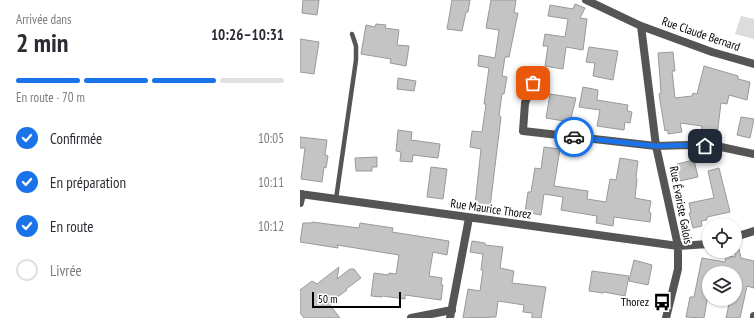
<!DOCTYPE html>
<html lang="fr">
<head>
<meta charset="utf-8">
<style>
  :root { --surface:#fff; --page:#f7f7f7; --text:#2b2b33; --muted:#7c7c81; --line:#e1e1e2; --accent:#1a73e8 }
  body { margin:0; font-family:"PT Sans Narrow",sans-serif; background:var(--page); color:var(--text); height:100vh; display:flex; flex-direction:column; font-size:15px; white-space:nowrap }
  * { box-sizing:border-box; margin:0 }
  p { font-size:13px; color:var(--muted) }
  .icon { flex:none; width:22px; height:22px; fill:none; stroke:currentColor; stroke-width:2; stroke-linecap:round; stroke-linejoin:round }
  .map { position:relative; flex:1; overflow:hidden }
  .sheet { display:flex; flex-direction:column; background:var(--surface); width:300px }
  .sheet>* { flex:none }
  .controls { position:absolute; left:402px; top:218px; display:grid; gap:8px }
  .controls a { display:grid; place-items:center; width:40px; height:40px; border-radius:50%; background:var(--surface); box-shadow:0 1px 3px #0004; font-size:20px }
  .scale { position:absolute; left:12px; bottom:10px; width:89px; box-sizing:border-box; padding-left:4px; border:2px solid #000; border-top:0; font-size:11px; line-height:14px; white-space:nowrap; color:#000; -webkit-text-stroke:3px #fff; paint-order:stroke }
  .pin { position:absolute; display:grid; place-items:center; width:34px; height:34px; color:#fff; margin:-17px; border-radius:8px; box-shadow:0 2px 6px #0006 }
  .courier { position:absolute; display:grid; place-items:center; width:40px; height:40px; margin:-20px; border:3px solid #1a73e8; border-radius:50%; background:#fff; color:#222; box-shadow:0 1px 5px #0007 }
  .headline em { font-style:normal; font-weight:800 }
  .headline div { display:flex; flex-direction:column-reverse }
  .headline { display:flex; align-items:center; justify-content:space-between; height:68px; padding:0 16px }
  h1 { font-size:26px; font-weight:800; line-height:30px }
  .bar { display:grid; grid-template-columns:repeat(4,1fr); gap:6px 4px; align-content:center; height:48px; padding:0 16px }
  .bar i { height:5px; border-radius:3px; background:var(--line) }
  .bar .on { background:var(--accent) }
  .bar p { grid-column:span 4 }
  ol { padding:0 16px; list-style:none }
  li { display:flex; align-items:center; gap:12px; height:44px }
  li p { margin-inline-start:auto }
  li .icon { padding:4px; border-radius:50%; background:var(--accent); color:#fff; stroke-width:4 }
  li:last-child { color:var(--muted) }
  li i { width:22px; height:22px; border:2px solid var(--line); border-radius:50% }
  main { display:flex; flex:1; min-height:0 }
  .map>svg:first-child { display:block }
</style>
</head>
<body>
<main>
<section class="sheet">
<div class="headline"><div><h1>2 min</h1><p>Arrivée dans</p></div><em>10:26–10:31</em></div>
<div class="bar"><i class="on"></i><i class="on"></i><i class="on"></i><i></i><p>En route · 70 m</p></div>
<ol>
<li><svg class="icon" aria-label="check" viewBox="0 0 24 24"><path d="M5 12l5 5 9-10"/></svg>Confirmée<p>10:05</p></li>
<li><svg class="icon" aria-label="check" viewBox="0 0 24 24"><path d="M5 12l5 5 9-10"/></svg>En préparation<p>10:11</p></li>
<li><svg class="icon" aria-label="check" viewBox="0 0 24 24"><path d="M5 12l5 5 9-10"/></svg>En route<p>10:12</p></li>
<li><i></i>Livrée</li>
</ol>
</section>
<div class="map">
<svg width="454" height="318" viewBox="0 0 454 318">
  <rect width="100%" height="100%" fill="#fff"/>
  <path fill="#dcdcdc" d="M 441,16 L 454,19 L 454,39 L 435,34 Z"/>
  <path fill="#c4c4c4" stroke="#999" d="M 3,0 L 19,0 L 17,15 L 2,13 Z
    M 152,0 L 170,0 L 168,12 L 166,12 L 162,31 L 147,29 Z
    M 191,0 L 216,0 L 214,13 L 218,13 L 209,57 L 205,57 L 202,76 L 207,77 L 204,94 L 202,94 L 199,116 L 201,117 L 190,207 L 175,205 L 181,149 L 170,147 L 172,131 L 182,132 L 186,104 L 184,104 L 189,68 L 178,66 L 179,55 L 195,58 L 199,30 L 186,28 Z
    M 275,4 L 285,8 L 280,18 L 287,19 L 283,50 L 266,47 L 263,69 L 245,66 L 248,46 L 243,46 L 245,34 L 265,37 L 268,19 L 248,16 L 250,5 L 273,9 Z
    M 76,24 L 86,25 L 85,28 L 99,30 L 97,45 L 109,46 L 106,66 L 90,63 L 91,59 L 61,54 L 66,25 L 75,27 Z
    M 0,39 L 19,42 L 14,74 L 0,72 Z
    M 289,47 L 318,51 L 313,80 L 293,76 L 295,63 L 286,62 Z
    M 373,52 L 375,71 L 372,71 L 375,98 L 392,96 L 393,93 L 397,94 L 404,66 L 438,76 L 438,79 L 450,82 L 447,100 L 429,95 L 427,104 L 421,103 L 417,136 L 401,134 L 402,126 L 380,123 L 382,132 L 368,134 L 368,130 L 365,131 L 359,94 L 361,93 L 360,78 L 358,53 Z
    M 98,78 L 116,81 L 114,91 L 97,89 Z
    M 283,87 L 298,90 L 297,100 L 328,105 L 327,111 L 332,112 L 330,123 L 325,122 L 324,130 L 297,126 L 300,110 L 279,107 Z
    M 250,94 L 276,98 L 270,122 L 246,118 Z
    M 441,117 L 454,119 L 450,138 L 437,135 Z
    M 98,130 L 112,132 L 111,140 L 140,144 L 138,158 L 113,155 L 112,162 L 100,161 L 101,152 L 96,151 Z
    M 0,137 L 27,140 L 25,155 L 28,156 L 26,168 L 24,167 L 22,182 L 1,179 L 5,148 L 0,148 Z
    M 244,147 L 260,149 L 254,186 L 288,191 L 287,199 L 306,202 L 310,179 L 316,180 L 320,158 L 338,161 L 336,177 L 337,179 L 335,198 L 351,201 L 349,212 L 351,213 L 350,222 L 314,217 L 313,226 L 296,223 L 297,216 L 261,210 L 263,197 L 244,194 L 241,215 L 225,212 L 228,192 L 231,192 L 235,168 L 241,169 Z
    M 77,157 L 77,167 L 72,167 L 72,171 L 56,171 L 55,158 Z
    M 394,160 L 398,177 L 380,181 L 377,164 Z
    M 131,167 L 147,169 L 143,199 L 127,197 Z
    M 419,168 L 430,212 L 407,217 L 407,220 L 401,221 L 402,226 L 393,228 L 389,213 L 391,213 L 389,203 L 414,198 L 408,171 Z
    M 12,222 L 59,228 L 60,223 L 93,228 L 92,232 L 149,241 L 147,255 L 133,252 L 129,276 L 142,278 L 141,285 L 143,285 L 141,300 L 105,295 L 105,299 L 83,296 L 82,297 L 71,296 L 74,273 L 89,275 L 89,273 L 96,274 L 99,255 L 37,245 L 38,248 L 0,242 L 3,223 L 11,223 Z
    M 172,241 L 185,243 L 185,245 L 203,247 L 200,268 L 214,271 L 212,283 L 246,287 L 241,318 L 232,318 L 232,313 L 223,312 L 224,305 L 198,301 L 196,317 L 163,318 L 168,289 L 180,291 L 183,270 L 181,270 L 183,254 L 170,252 Z
    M 435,249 L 439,249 L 441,258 L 454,261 L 454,288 L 447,286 L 440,318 L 426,318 L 430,299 L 435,299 L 435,273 L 409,273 L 409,289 L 404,318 L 386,317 L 390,297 L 394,297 L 402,258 L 425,262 L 426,256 L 435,257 Z
    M 334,260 L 352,265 L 348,285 L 329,281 Z
    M 39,267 L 37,279 L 50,269 L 54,269 L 61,278 L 46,289 L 47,290 L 33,300 L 34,302 L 30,305 L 40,318 L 4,318 L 0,313 L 0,290 L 12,281 L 17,284 Z
    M 292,271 L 329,276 L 325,296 L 304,292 L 303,293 L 289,291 Z"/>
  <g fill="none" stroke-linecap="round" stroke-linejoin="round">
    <path stroke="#555" stroke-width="4.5" d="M 36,199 L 56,60 L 56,46 L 52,34"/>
    <path stroke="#555" stroke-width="8" d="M 286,0 L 341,26 L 412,52 L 454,64
      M 341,26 L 356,146 L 378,246 L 378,269 L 366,318
      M 233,83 L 225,103 L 223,131 L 356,146 L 389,145 L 421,147 L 454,154
      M 0,194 L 378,246 L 409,244
      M 0,203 L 2,194
      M 435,237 L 454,231
      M 111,318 L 152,310
      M 150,318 L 169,218
      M 454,318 L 454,316"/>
  </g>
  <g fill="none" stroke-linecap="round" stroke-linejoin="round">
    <path stroke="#595959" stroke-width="4" stroke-dasharray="0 7.2" d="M 233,83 L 225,103 L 223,131 L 274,137"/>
    <path stroke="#1a73e8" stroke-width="5" d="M 274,137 L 356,146 L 389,145 L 405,146"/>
  </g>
  <defs>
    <g id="bus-bare" transform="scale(1.38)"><path d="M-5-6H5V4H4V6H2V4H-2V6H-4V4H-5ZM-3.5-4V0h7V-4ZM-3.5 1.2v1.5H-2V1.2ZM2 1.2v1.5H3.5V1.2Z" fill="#000" stroke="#fff" stroke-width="2.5" paint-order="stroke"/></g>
  </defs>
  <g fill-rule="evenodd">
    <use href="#bus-bare" x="362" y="302"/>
  </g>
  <g text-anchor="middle" stroke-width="4" stroke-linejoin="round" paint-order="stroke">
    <g font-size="12" fill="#000" stroke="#fff">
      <text transform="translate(401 34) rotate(19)" y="4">Rue Claude Bernard</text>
      <text transform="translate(381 205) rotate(79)" y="4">Rue Évariste Galois</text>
      <text transform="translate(191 209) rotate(8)" y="4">Rue Maurice Thorez</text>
    </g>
    <g font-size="12" fill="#000" stroke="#fff" text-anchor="end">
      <text x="349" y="306">Thorez</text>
    </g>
  </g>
</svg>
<div class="controls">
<a><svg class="icon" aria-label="locate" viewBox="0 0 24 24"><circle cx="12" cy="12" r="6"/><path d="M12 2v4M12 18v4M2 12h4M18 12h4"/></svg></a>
<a><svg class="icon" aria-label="layers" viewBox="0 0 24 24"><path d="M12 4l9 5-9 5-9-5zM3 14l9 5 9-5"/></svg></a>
</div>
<div class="scale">50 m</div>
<div class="pin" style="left:233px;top:83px;background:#ea580c"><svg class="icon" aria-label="bag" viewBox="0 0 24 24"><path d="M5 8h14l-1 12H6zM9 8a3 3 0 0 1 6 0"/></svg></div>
<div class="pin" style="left:405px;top:146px;background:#1f2937"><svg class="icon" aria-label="home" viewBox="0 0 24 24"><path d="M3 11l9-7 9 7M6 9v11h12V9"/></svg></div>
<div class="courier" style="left:274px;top:137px"><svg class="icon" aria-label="car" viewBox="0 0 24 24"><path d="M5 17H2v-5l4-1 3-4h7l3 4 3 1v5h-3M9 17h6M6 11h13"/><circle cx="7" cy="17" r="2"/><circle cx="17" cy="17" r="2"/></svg></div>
</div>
</main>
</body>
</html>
